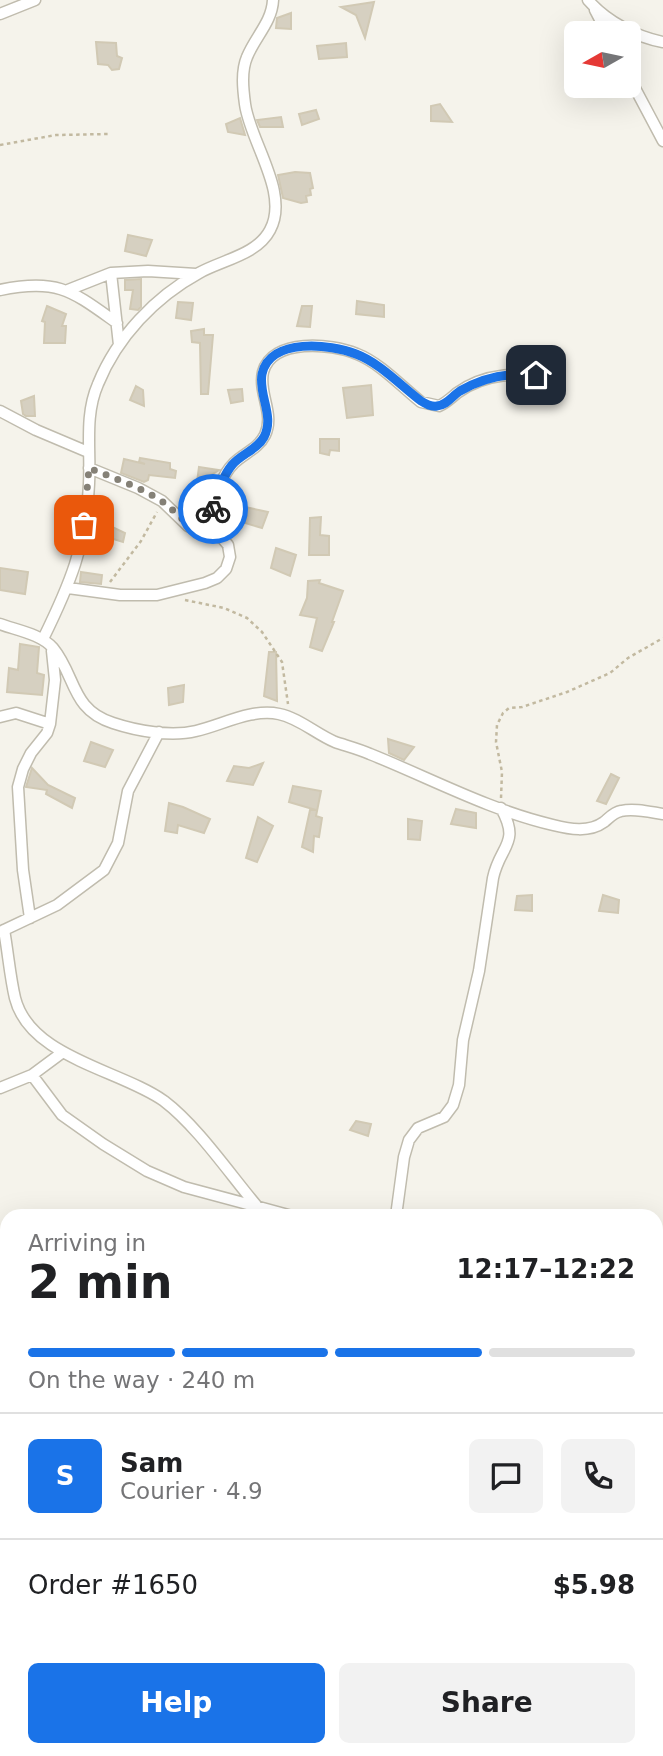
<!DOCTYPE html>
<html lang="en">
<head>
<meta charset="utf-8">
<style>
  :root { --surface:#fff; --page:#f2f2f2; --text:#202124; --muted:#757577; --line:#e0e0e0; --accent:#1a73e8 }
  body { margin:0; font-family:"DejaVu Sans",sans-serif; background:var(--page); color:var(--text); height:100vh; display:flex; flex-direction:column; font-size:26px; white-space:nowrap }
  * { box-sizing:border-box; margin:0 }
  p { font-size:23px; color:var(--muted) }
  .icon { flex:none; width:38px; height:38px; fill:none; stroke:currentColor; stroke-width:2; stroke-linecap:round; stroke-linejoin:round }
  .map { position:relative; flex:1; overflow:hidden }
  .side { position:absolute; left:0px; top:1209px; width:663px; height:548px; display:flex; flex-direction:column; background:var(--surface); border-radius:21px 21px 0 0; box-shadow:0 7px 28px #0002 }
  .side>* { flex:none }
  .needle { width:46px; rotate:261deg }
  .buttons { position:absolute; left:564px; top:21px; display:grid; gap:14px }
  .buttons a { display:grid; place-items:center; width:77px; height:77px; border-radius:10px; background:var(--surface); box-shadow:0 7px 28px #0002; font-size:35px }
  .pin { position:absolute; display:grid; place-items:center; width:60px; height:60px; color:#fff; margin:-30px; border-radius:14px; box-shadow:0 4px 10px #0006 }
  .courier { position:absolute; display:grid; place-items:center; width:70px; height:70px; margin:-35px; border:5px solid #1a73e8; border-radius:50%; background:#fff; color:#222; box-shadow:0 2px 9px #0007 }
  .overview em { font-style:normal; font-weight:700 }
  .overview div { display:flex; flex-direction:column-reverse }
  .overview { display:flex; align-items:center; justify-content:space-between; height:119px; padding:0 28px }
  h1 { font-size:46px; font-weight:700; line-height:52px }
  .bar { display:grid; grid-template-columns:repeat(4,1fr); gap:10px 7px; align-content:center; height:84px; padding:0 28px }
  .bar i { height:9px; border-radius:5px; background:var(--line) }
  .bar .current { background:var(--accent) }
  .bar p { grid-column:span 4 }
  .line { display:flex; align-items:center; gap:18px; padding:0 28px; border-top:2px solid var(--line) }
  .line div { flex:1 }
  .round { display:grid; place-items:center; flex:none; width:74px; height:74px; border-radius:10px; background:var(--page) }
  .button { display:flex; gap:14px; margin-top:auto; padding:14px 28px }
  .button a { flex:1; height:80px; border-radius:10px; background:var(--accent); color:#fff; font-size:28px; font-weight:700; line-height:80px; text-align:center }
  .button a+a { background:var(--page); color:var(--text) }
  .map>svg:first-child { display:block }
</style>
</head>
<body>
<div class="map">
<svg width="663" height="1756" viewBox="0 0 663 1756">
  <rect width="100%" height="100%" fill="#f5f3eb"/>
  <path fill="#d6d0c1" stroke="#d1c9b4" stroke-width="2" d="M 374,2 L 365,38 L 356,15 L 341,7 Z
    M 291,13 L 291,29 L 276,28 L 277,18 Z
    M 96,42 L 116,43 L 117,56 L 122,58 L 119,69 L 112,70 L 108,65 L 98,64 Z
    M 346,43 L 347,57 L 319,59 L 317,46 Z
    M 440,104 L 452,122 L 431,121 L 431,106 Z
    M 316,110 L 319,119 L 302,125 L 299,114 Z
    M 281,117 L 283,127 L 260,127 L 257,120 Z
    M 240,118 L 245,135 L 228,132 L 226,124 Z
    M 295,172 L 310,173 L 313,188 L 310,189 L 311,195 L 306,196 L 307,202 L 301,203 L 283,198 L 278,175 Z
    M 128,235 L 152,240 L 146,256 L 125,251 Z
    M 141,279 L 141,307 L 138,310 L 130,309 L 133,290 L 125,290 L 125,280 Z
    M 357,301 L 384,305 L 384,317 L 356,314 Z
    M 178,302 L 193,303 L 191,320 L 176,318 Z
    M 47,306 L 66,314 L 62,326 L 66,326 L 65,343 L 44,343 L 45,322 L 42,321 Z
    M 302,306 L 312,306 L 310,327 L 297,326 Z
    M 204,329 L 204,335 L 213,335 L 208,394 L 201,394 L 200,343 L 192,342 L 191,331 Z
    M 371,385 L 373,415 L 347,418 L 343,388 Z
    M 136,386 L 143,390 L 144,406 L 130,400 Z
    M 242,389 L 243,401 L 231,403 L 228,390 Z
    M 34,396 L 35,416 L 26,416 L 23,414 L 21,401 Z
    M 320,439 L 339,439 L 339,451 L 330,450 L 329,455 L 320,453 Z
    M 140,458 L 170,463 L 170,469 L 176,471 L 175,478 L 149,475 L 148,480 L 144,482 L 121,473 L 124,459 L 145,464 L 139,462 Z
    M 199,467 L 219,470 L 208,477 L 206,484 L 197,482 Z
    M 245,507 L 268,512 L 262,528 L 242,522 Z
    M 321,517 L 320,535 L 329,536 L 329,555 L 309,555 L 310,518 Z
    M 108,525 L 125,533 L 123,542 L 107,537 Z
    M 276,548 L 296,555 L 290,576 L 271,568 Z
    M 0,568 L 28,572 L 25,594 L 0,590 Z
    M 81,572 L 102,575 L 101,584 L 80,582 Z
    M 320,580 L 319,583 L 343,591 L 332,622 L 334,622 L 322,651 L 310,647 L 317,618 L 300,615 L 307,598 L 308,581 Z
    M 20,644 L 39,647 L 37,673 L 44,675 L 42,695 L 7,692 L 9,668 L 18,670 Z
    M 269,652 L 276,652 L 277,701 L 264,696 Z
    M 184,685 L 183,702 L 169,705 L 168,688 Z
    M 388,739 L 414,747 L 404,760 L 389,753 Z
    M 91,742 L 113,750 L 105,767 L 84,761 Z
    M 263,763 L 253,785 L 227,781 L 234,766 L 249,768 Z
    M 32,768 L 48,785 L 75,798 L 72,808 L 46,794 L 47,790 L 26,787 Z
    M 611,774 L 619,778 L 606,804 L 597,801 Z
    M 293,786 L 321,791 L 316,816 L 322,818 L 319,837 L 314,836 L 313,852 L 302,847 L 310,810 L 316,810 L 289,802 Z
    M 169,803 L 183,807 L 210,819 L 204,833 L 178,825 L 177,833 L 165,831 Z
    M 456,809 L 476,813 L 476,828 L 451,824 Z
    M 258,817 L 273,826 L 257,862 L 246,858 Z
    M 408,819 L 422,821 L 420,840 L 408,839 Z
    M 532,895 L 532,911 L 515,910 L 517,896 Z
    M 603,895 L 619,900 L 618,913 L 599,911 Z
    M 356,1121 L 371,1124 L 368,1136 L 350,1130 Z"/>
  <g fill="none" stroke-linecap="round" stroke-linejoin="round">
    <g stroke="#c0bcae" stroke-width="13">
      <path id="minor" d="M 588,0 C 606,21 636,37 663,42
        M 595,10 L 607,33
        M 0,14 L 35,0
        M 628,75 L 663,141
        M 111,273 L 119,345
        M 0,290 C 58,278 72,291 117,323
        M 68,290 L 111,273 L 148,271 L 196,274
        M 0,411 L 36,430 L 88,452
        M 205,532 C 212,510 217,480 234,463 C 244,453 258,449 265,435 C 275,414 258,393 263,372 C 272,338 331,343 357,354 C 380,363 401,386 421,402 L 439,406 C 446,403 451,398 457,393 C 486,372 518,373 551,377
        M 68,588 L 120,595 L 157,595 L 205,583 L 217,578 L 226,569 L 230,557 L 228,545 L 222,538 L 188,526 L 162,501 L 138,488 L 89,468
        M 0,624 C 16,630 41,634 53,648 C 76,676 71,710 113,723 C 137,731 171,737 196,731 C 222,725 252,708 279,714 C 299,718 316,734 335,742 C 347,746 359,749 370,754 C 430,778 489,810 553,825 C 569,829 589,833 604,822 C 609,818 614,812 621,811 C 634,808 650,812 663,814
        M 43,639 C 70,584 86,546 89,484 C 91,450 84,416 98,384 C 117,337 155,297 199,273 C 222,260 257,255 270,230 C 290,193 250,142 245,104 C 243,89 241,71 247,57 C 255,37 272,22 273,0
        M 0,717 L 16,713 L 50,724
        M 30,918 L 23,870 L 18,787 L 23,769 L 31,753 L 47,733 L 50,724 L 55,680 L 52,651
        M 4,930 C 8,952 10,977 15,998 C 30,1058 121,1070 164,1101 C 197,1126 229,1173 256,1205
        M 0,932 L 57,905 L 104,870 L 118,843 L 128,791 L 159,732
        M 32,1075 L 62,1115 L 103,1144 L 147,1171 L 184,1187 L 292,1216
        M 0,1088 L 32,1075 L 63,1052
        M 396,1216 L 404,1157 L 409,1140 L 418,1128 L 444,1117 L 453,1105 L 459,1085 L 463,1040 L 479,971 L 493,878 C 500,845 521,844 501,808
        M 0,1375 L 7,1378
        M 656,1539 L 663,1544"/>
    </g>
    <path stroke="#c2b9a0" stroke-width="2.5" stroke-dasharray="3.5 3.5" stroke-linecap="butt" d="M 0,145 L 56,135 L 110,134
      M 110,582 L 141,541 L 157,512
      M 185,600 L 224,608 L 247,618 L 262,632 L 282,662 L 288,704
      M 501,798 L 502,772 L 496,742 L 497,725 L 503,713 L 509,708 L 522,707 L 567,692 L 610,673 L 628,658 L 663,638
      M 656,1466 L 663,1460"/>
    <use href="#minor" stroke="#fff" stroke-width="10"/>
  </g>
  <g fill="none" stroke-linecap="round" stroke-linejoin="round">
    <path stroke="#858177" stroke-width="7" stroke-dasharray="0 12.6" d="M 84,525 L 89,468 C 113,478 138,486 160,500 C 179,513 181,523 205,531 L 213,509"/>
    <path stroke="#1a73e8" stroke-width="9" d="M 213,509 C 218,494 222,477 232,465 C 241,454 257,450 264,437 C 275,416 258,395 262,374 C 270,337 331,344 356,354 C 380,363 401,386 421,401 C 426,404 431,407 437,406 C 447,405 452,396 460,391 C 484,377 508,372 536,375"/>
  </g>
</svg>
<div class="buttons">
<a><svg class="needle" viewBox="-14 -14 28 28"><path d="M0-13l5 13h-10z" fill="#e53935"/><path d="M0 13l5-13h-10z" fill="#757577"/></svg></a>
</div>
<div class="pin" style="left:84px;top:525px;background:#ea580c"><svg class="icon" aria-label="bag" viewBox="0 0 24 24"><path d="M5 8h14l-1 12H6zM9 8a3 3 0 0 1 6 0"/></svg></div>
<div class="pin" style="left:536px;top:375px;background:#1f2937"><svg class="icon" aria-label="home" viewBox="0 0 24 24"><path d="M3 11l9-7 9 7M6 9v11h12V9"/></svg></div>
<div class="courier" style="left:213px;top:509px"><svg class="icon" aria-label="bike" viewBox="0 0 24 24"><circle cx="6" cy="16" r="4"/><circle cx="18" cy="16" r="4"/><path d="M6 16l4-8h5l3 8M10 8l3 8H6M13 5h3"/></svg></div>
<section class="side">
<div class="overview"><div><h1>2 min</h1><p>Arriving in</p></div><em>12:17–12:22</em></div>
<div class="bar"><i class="current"></i><i class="current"></i><i class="current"></i><i></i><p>On the way · 240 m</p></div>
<div class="line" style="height:126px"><b class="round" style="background:var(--accent);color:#fff">S</b><div><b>Sam</b><p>Courier · 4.9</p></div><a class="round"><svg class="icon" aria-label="chat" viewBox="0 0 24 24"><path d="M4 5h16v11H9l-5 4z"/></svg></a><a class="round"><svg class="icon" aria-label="phone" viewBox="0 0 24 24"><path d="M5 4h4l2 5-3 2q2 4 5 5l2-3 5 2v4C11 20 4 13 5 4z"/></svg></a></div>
<div class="line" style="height:91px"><div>Order #1650</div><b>$5.98</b></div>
<div class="button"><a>Help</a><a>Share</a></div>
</section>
</div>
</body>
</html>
